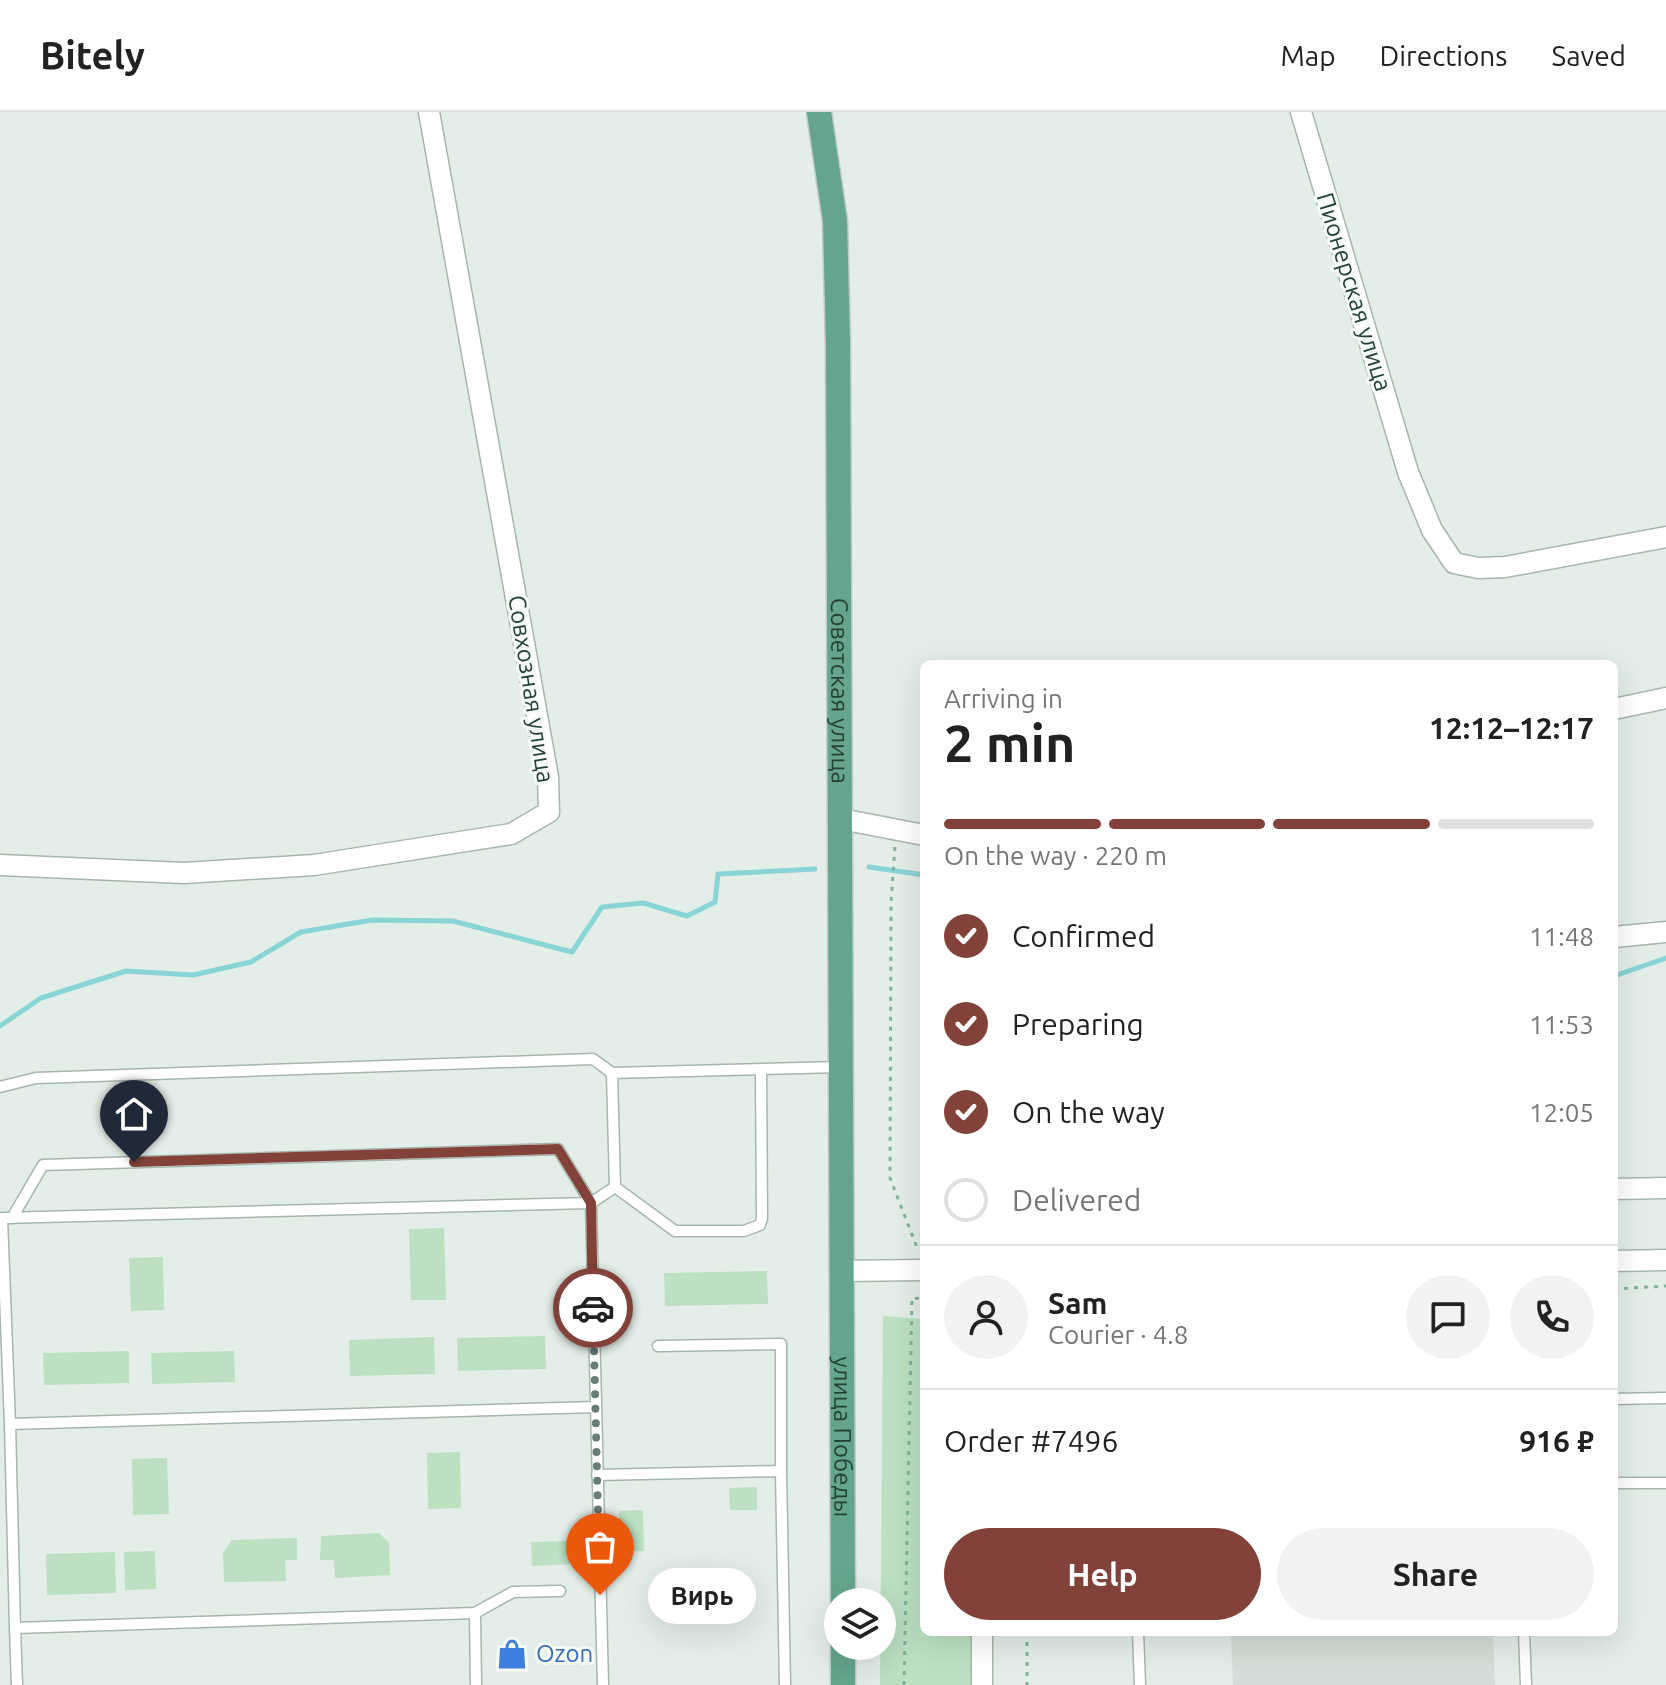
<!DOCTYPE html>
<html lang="en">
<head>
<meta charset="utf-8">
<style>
  :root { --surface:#fff; --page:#f2f2f2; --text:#222; --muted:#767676; --line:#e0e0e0; --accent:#82423a }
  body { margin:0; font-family:Ubuntu,sans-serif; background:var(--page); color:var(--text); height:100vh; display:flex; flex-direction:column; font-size:30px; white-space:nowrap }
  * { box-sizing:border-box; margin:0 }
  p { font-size:26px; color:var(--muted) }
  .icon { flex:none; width:44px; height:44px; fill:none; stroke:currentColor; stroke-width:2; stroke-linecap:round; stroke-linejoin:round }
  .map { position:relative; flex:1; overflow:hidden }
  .sheet { position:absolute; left:920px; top:548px; width:698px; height:976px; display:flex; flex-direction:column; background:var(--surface); border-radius:12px; box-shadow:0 8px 32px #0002 }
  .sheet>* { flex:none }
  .buttons { position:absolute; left:824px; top:1476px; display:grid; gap:16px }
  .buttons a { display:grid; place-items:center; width:72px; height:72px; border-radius:50%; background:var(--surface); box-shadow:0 8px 32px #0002; font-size:40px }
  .pin { position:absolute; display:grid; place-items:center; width:68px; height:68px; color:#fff; margin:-82px -34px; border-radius:50% 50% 50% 0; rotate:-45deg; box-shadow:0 0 8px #0007 }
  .pin .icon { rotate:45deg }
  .courier { position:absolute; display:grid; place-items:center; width:80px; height:80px; margin:-40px; border:6px solid #82423a; border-radius:50%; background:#fff; color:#222; box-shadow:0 2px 10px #0007 }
  .bubble { position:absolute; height:56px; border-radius:28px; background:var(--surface); box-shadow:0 8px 32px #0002; font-size:26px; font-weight:700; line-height:56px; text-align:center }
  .headline em { font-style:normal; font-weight:700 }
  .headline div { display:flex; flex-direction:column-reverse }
  .headline { display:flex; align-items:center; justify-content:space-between; height:136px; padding:0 24px }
  h1 { font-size:52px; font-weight:700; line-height:60px }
  .bar { display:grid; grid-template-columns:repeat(4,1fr); gap:12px 8px; align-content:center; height:96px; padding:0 24px }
  .bar i { height:10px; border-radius:6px; background:var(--line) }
  .bar .selected { background:var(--accent) }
  .bar p { grid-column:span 4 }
  .line { display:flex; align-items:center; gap:20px; padding:0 24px; border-top:2px solid var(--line) }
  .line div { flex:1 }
  .round { display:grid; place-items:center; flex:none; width:84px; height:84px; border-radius:42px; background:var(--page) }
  ol { padding:0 24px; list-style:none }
  li { display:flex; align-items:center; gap:24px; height:88px }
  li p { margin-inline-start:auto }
  li .icon { padding:8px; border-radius:50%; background:var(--accent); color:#fff; stroke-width:4 }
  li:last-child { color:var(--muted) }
  li i { width:44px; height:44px; border:4px solid var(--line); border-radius:50% }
  .action { display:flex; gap:16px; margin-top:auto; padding:16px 24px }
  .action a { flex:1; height:92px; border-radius:48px; background:var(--accent); color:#fff; font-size:32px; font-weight:700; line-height:92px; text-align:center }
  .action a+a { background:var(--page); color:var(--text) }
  header { display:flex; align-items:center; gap:48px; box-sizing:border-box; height:112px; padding:0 40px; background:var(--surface); border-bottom:2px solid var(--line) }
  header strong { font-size:38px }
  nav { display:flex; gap:44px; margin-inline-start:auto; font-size:28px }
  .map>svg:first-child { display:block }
</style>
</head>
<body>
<header>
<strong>Bitely</strong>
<nav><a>Map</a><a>Directions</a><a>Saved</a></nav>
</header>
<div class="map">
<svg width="1666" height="1573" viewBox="0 0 1666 1573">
  <rect width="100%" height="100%" fill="#e4eee8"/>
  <path fill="#d2ded7" d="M 1231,1520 L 1493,1520 L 1495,1573 L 1233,1573 Z"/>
  <path fill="#bce0c1" d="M 444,1116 L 446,1188 L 411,1188 L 409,1117 Z
    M 163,1145 L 164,1198 L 131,1199 L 129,1146 Z
    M 767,1159 L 768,1192 L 665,1194 L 664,1161 Z
    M 883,1204 L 924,1207 L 924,1520 L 971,1520 L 971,1573 L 880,1573 Z
    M 545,1224 L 546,1257 L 458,1259 L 457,1226 Z
    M 434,1225 L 435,1262 L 350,1264 L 349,1228 Z
    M 129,1239 L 129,1271 L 44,1273 L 43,1241 Z
    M 234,1239 L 235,1270 L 152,1272 L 151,1241 Z
    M 460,1340 L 461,1396 L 428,1397 L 427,1341 Z
    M 167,1346 L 169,1402 L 133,1403 L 132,1347 Z
    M 757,1375 L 757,1398 L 730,1398 L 729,1376 Z
    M 643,1398 L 644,1439 L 620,1440 L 619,1399 Z
    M 379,1421 L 389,1431 L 390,1463 L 335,1466 L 334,1448 L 320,1448 L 321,1424 Z
    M 297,1426 L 297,1448 L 285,1448 L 286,1469 L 224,1470 L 223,1441 L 232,1428 Z
    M 570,1429 L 571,1452 L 532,1454 L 531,1430 Z
    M 155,1439 L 156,1477 L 125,1478 L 124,1440 Z
    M 115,1440 L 116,1481 L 47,1483 L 46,1442 Z"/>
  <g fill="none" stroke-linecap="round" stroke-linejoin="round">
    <path stroke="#89d4d5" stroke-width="5" d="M 869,755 L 924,763
      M 1614,864 L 1666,846
      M 0,914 L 41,886 L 126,859 L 193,863 L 251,850 L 301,820 L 372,808 L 453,809 L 572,840 L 602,795 L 643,791 L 687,804 L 715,790 L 718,762 L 815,757"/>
    <g stroke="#a6b7ae" stroke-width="13">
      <path id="lane" d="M 0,975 L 36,966 L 593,947 L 612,961
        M 615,1075 L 675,1119 L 744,1119 L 760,1113 L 762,1106 L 761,957
        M 12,1106 L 43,1053 L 558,1037 L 591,1091 L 615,1075 L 612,961 L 839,955
        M 1614,1287 L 1666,1286
        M 10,1312 L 2,1106 L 591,1091 L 603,1573
        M 781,1359 L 785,1573
        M 597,1363 L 781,1359 L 781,1232 L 658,1234
        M 1614,1371 L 1666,1371
        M 475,1501 L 476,1573
        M 15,1516 L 10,1312 L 595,1295
        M 1138,1520 L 1140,1573
        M 1524,1520 L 1526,1573
        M 17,1573 L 15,1516 L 475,1501 L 513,1480 L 560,1479"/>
    </g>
    <g stroke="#a6b7ae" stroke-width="23">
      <path id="street" d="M 1301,0 L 1408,360 L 1432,418 L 1454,451 L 1478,456 L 1505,455 L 1666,425
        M 1614,597 L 1666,586
        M 841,707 L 924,723
        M 0,753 L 184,761 L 314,753 L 511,722 L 549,700 L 548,665 L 429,0
        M 1614,825 L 1666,820
        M 1614,1077 L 1666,1076
        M 1614,1149 L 1666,1148
        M 841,1159 L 924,1158
        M 982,1520 L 982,1573"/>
    </g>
    <g stroke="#c1cac6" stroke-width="27">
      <g id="primary">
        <path id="s1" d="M 819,0 L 835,109 L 838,231 L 843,1490"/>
        <path d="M 843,1534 L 843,1573"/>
      </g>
    </g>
    <path stroke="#83b39d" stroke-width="3" stroke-dasharray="4 6" stroke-linecap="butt" d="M 895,735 L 891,791 L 890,1066 L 916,1133 L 915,1139
      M 1614,1177 L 1666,1174
      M 1027,1520 L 1027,1573
      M 904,1573 L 912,1186 L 924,1187"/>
    <use href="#lane" stroke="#fff" stroke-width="10"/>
    <use href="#street" stroke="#fff" stroke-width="20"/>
    <use href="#primary" stroke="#66a58d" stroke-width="24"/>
  </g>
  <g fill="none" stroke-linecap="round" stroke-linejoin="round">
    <path stroke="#667e73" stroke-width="8" stroke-dasharray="0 14.4" d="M 593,1196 L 600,1483"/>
    <path stroke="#82423a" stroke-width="10" d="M 134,1050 L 558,1037 L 591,1091 L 593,1196"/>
  </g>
  <defs>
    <g id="shop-bare" transform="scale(2.4)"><path d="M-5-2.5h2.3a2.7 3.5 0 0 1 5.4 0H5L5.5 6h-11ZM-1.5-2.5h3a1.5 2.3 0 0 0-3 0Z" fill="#3f7fe0" stroke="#f5faf7" stroke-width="2.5" paint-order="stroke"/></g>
  </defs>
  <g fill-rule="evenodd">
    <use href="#shop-bare" x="512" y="1542"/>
  </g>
  <g text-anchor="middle" stroke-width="6" stroke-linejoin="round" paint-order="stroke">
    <g font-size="24" fill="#224134" stroke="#f5faf7">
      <text transform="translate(1354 180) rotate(73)" y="8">Пионерская улица</text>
      <text transform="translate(531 577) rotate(81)" y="8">Совхозная улица</text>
      <text dy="8" stroke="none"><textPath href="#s1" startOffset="580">Советская улица</textPath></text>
      <text dy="8" stroke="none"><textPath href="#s1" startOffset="1326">улица Победы</textPath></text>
    </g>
    <g font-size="24" fill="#366cbe" stroke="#f5faf7" text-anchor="start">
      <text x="536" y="1550">Ozon</text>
    </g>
  </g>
</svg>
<div class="buttons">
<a><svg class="icon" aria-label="layers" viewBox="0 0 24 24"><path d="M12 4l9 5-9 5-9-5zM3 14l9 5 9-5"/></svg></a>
</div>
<div class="pin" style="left:600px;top:1483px;background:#ea580c"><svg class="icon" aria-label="bag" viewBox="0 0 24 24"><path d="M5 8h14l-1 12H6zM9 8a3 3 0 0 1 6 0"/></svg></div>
<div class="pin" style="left:134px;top:1050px;background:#1f2937"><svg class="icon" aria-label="home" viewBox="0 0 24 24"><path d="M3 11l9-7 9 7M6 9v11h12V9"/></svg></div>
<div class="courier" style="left:593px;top:1196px"><svg class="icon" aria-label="car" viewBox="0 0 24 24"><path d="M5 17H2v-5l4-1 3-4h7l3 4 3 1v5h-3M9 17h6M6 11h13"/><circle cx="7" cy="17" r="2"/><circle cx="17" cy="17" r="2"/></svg></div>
<div class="bubble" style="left:648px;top:1456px;width:108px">Вирь</div>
<section class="sheet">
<div class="headline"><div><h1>2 min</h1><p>Arriving in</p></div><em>12:12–12:17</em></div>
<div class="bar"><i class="selected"></i><i class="selected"></i><i class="selected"></i><i></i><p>On the way · 220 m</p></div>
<ol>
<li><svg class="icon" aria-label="check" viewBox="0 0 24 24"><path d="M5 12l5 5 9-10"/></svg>Confirmed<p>11:48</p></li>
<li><svg class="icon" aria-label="check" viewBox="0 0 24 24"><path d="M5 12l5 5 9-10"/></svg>Preparing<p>11:53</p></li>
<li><svg class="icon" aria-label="check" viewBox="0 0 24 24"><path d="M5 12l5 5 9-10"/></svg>On the way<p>12:05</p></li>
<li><i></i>Delivered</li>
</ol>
<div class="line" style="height:144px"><a class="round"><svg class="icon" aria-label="person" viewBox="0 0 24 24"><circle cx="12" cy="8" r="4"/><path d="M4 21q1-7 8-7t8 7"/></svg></a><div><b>Sam</b><p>Courier · 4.8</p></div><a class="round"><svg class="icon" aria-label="chat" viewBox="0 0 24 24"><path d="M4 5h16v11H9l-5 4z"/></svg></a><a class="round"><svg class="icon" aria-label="phone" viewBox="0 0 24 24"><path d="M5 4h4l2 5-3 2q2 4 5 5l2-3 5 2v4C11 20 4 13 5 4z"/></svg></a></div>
<div class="line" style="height:104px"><div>Order #7496</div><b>916 ₽</b></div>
<div class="action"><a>Help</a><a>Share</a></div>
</section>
</div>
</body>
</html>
